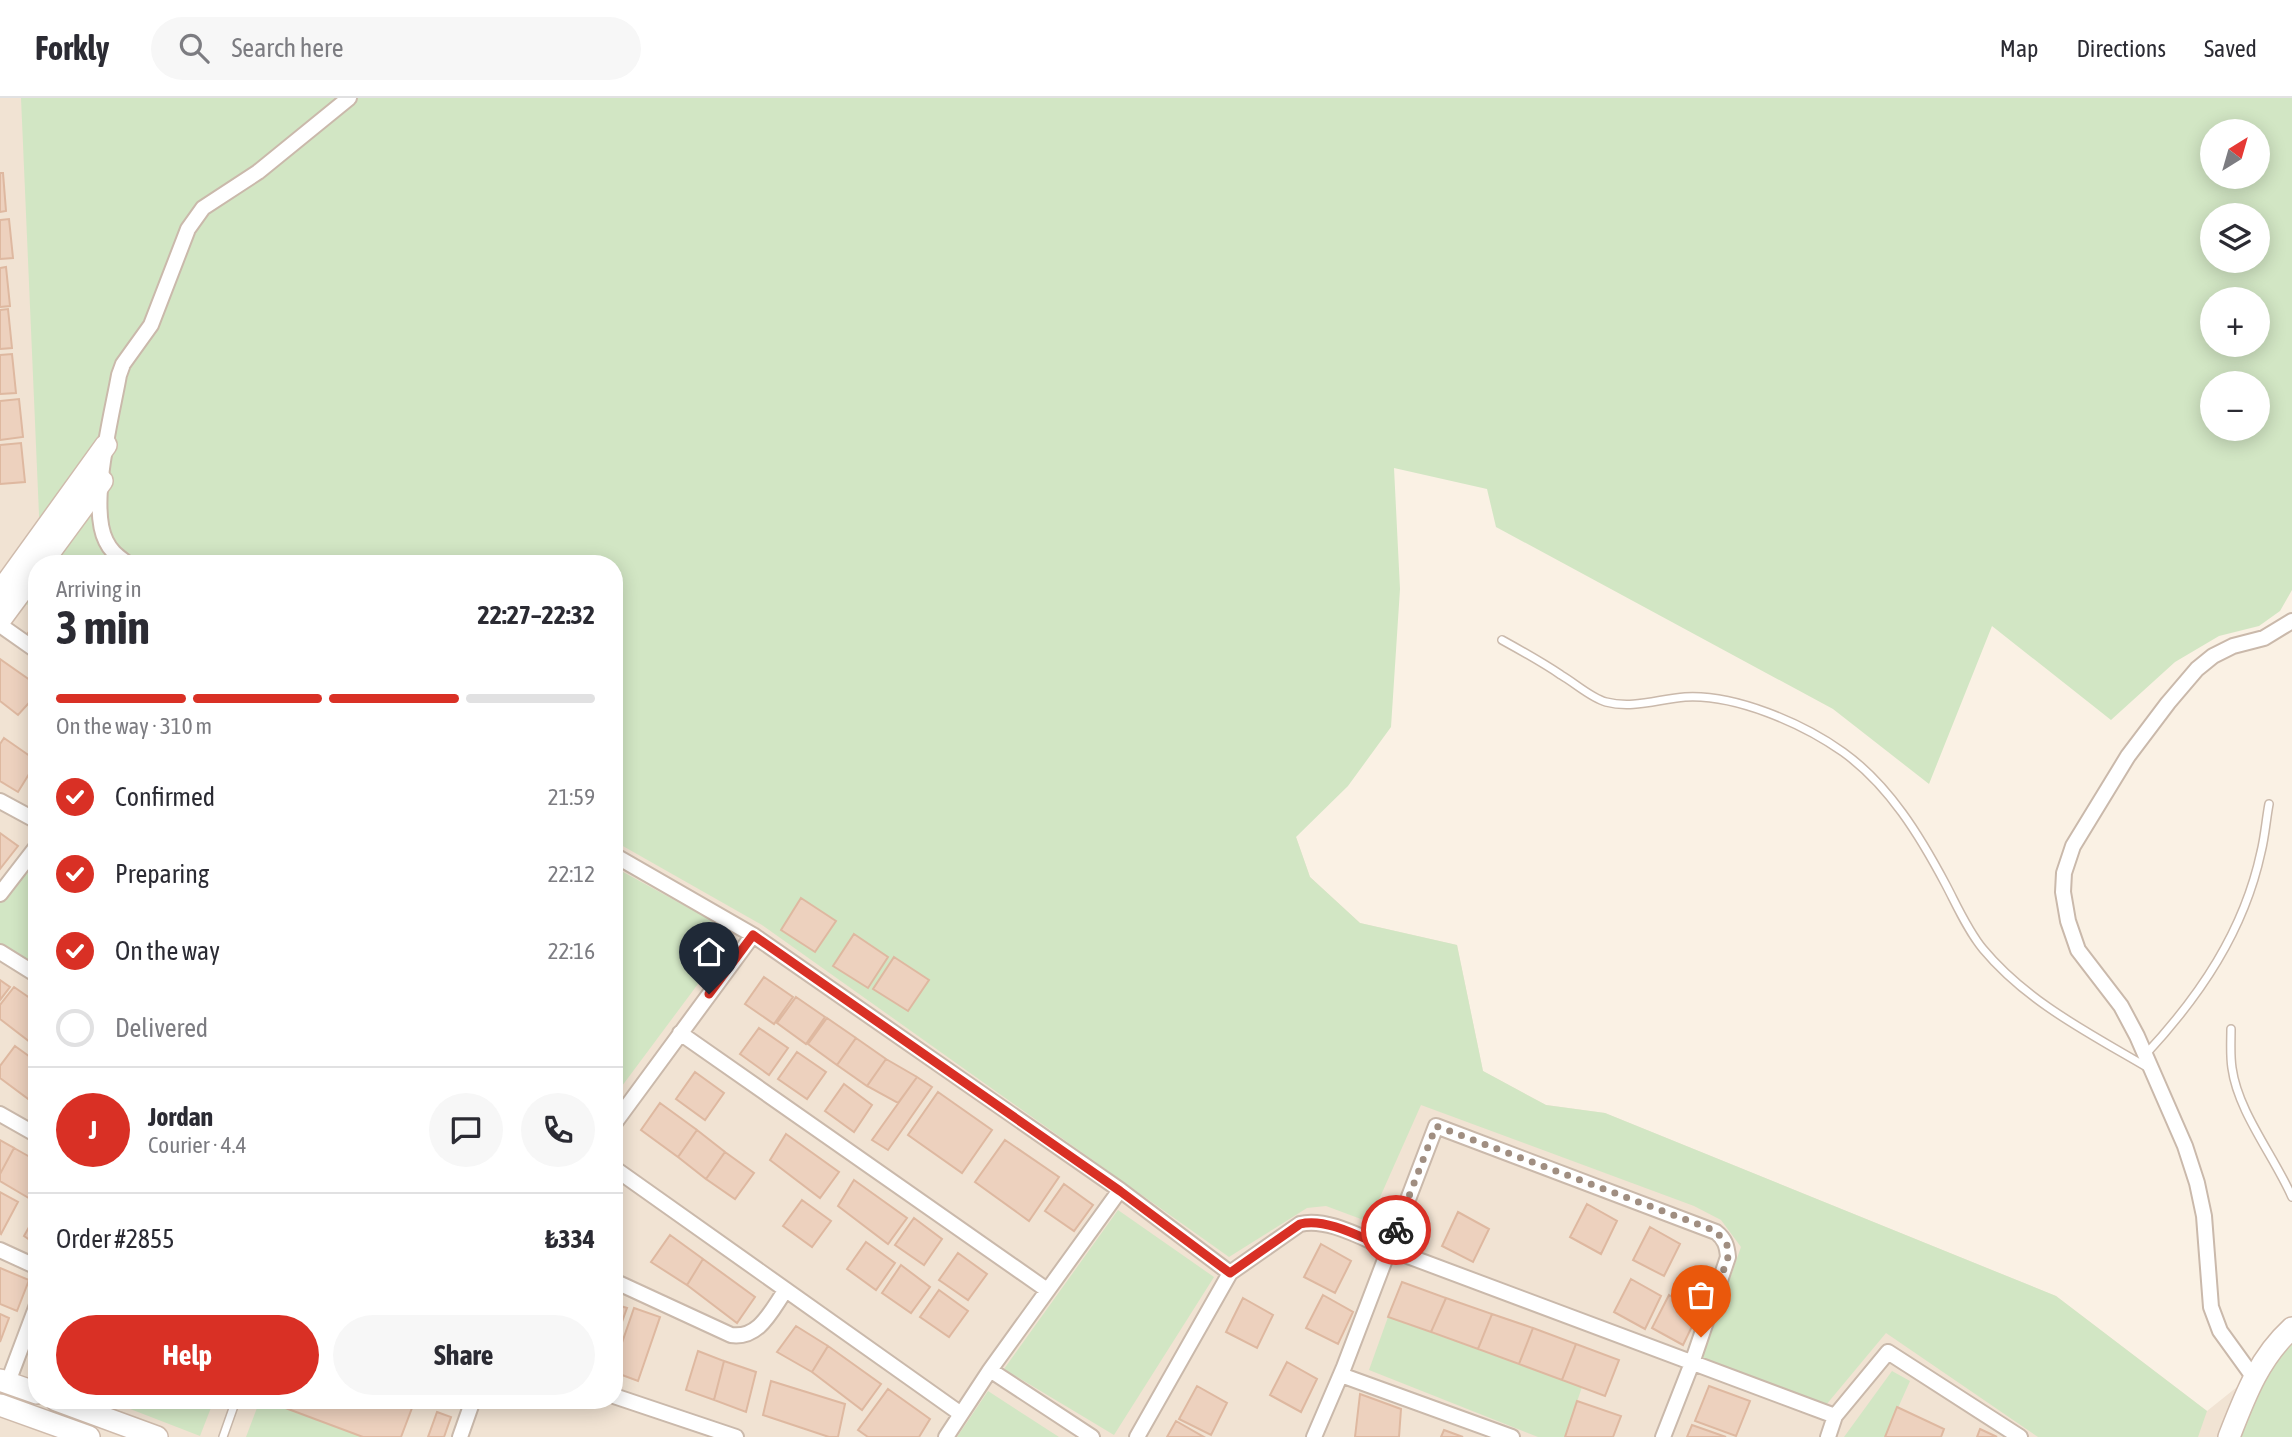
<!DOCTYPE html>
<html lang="en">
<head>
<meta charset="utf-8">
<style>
  :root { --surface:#fff; --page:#f7f7f7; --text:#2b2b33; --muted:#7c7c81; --line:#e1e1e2; --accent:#d93025 }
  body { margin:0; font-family:"Asap Condensed",sans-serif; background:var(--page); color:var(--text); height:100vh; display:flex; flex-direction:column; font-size:26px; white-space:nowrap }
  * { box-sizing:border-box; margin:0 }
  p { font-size:23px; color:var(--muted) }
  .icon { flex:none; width:38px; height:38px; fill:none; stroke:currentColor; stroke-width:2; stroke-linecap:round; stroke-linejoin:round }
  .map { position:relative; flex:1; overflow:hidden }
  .panel { position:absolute; left:28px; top:457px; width:595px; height:854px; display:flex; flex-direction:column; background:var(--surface); border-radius:28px; box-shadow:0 4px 18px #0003 }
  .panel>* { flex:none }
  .needle { width:46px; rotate:37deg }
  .buttons { position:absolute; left:2200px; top:21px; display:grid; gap:14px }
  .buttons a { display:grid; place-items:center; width:70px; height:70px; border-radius:50%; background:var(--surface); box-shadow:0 4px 18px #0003; font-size:35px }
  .pin { position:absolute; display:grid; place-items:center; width:60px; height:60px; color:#fff; margin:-72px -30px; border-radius:50% 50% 50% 0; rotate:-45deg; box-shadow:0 0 7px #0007 }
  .pin .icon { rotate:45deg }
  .courier { position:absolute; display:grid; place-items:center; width:70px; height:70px; margin:-35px; border:5px solid #d93025; border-radius:50%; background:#fff; color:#222; box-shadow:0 2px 9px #0007 }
  .summary em { font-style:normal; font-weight:700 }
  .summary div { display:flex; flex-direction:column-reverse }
  .summary { display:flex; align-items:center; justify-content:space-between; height:119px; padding:0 28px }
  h1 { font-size:46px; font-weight:700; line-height:52px }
  .bar { display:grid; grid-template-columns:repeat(4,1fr); gap:10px 7px; align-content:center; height:84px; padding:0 28px }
  .bar i { height:9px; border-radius:5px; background:var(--line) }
  .bar .on { background:var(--accent) }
  .bar p { grid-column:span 4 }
  .line { display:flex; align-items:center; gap:18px; padding:0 28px; border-top:2px solid var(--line) }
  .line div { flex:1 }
  .round { display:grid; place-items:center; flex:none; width:74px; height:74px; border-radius:37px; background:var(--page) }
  ol { padding:0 28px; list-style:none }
  li { display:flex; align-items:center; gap:21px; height:77px }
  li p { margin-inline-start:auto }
  li .icon { padding:7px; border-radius:50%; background:var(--accent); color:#fff; stroke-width:4 }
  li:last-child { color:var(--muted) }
  li i { width:38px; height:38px; border:4px solid var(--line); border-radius:50% }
  .action { display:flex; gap:14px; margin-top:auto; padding:14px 28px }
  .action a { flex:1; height:80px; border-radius:42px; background:var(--accent); color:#fff; font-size:28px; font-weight:700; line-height:80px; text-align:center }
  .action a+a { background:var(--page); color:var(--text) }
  header { display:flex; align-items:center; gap:42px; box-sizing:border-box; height:98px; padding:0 35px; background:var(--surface); border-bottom:2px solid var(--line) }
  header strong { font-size:33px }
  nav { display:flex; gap:38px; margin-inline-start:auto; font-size:24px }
  .search { width:490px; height:63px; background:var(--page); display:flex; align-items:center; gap:18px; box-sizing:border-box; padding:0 24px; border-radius:38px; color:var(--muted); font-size:26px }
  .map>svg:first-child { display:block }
</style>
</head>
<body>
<header>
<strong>Forkly</strong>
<div class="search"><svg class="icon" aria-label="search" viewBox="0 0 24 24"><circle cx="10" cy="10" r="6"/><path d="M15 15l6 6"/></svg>Search here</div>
<nav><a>Map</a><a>Directions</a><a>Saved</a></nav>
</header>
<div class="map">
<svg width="2292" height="1339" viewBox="0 0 2292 1339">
  <rect width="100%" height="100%" fill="#faf1e4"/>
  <path fill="#f1e3d3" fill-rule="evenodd" d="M 0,0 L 41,0 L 1296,739 L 1310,779 L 1360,825 L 1457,847 L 1483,973 L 1546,1007 L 1605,1015 L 2056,1198 L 2207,1313 L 2292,1245 L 2292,1339 L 0,1339 ZM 37,466 L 614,466 L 614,1302 L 37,1302 Z"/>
  <path fill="#d2e6c4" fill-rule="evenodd" d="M 21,0 L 2292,0 L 2292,492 L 2280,513 L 2259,528 L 2219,538 L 2175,564 L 2111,622 L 1992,528 L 1929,686 L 1833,611 L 1496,429 L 1487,391 L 1394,370 L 1400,491 L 1391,629 L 1348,688 L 1296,739 L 1310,779 L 1360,825 L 1457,847 L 1483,973 L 1546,1007 L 1605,1015 L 2056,1198 L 2207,1313 L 2198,1339 L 2038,1339 L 1886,1235 L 1826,1307 L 1701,1263 L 1741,1149 L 1721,1122 L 1694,1108 L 1421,1007 L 1369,1124 L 1326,1108 L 1307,1110 L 1229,1159 L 762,827 L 614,743 L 614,466 L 37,466 L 37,514 L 25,505 L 40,440 ZM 2212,33 L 2258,33 L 2258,79 L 2212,79 ZM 2212,117 L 2258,117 L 2258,163 L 2212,163 ZM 2212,201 L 2258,201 L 2258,247 L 2212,247 ZM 2212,285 L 2258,285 L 2258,331 L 2212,331 Z
    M 37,748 L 37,877 L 0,854 L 0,796 Z
    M 614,769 L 720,827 L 727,847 L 622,988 L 614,983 Z
    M 1118,1112 L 1214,1179 L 1114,1337 L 1004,1271 Z
    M 1388,1219 L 1582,1289 L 1565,1339 L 1538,1339 L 1369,1272 Z
    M 2292,1245 L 2292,1339 L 2240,1339 L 2263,1270 Z
    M 1892,1273 L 1910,1283 L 1885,1339 L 1844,1339 Z
    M 988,1293 L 1059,1339 L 957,1339 Z
    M 107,1302 L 214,1302 L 200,1338 Z
    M 260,1302 L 264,1302 L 363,1339 L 246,1339 Z"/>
  <path fill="#edd1be" stroke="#deb8a0" stroke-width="2" d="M 0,75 L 3,75 L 6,113 L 0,114 Z
    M 9,121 L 13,160 L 0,161 L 0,122 Z
    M 6,169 L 10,208 L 0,209 L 0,170 Z
    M 8,211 L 12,250 L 0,251 L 0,212 Z
    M 12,256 L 16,295 L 0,296 L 0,257 Z
    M 19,301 L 23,339 L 0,342 L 0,303 Z
    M 21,345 L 25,384 L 0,386 L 0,347 Z
    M 37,523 L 37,547 L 25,539 Z
    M 0,561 L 37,587 L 37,596 L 18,617 L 0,603 Z
    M 4,640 L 37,663 L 18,694 L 0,683 L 0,646 Z
    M 0,735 L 18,748 L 0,771 Z
    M 801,800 L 836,823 L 815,854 L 781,832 Z
    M 854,836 L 888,859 L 868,890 L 833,868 Z
    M 894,859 L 929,882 L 908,913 L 873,891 Z
    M 764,879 L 793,899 L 774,926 L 745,906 Z
    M 0,882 L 10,889 L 0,902 Z
    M 14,889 L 37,905 L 37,935 L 30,944 L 0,921 L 0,907 Z
    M 796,899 L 825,919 L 806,946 L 777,925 Z
    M 827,920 L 856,940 L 837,967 L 808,946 Z
    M 759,930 L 788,950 L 769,977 L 740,956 Z
    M 856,940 L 886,961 L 867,988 L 837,967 Z
    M 15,948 L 37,964 L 37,995 L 31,1003 L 0,980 L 0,968 Z
    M 797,954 L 826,974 L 807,1001 L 778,981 Z
    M 886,961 L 917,979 L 898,1005 L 867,988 Z
    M 695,974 L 724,995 L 705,1022 L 676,1001 Z
    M 917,979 L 932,989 L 888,1052 L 872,1042 Z
    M 844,986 L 872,1007 L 854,1034 L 825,1013 Z
    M 938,994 L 992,1032 L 962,1075 L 908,1037 Z
    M 660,1005 L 697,1032 L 678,1059 L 641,1032 Z
    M 697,1032 L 725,1054 L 706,1081 L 678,1059 Z
    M 786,1036 L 839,1074 L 820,1100 L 770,1062 Z
    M 0,1042 L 14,1050 L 0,1076 Z
    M 1005,1042 L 1059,1079 L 1029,1123 L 975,1084 Z
    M 14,1050 L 37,1063 L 37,1094 L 32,1102 L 0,1083 L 0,1076 Z
    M 725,1054 L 754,1075 L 735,1101 L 706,1081 Z
    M 854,1082 L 907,1120 L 888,1146 L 838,1108 Z
    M 1064,1086 L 1093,1107 L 1074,1133 L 1045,1113 Z
    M 0,1094 L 18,1104 L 1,1136 L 0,1135 Z
    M 802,1102 L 831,1123 L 812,1149 L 783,1128 Z
    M 1587,1106 L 1617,1123 L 1601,1156 L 1570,1139 Z
    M 1458,1114 L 1489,1131 L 1473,1164 L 1442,1148 Z
    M 37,1115 L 37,1147 L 24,1138 Z
    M 914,1120 L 942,1141 L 924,1167 L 895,1147 Z
    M 1650,1129 L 1680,1146 L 1664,1178 L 1633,1162 Z
    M 670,1137 L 703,1161 L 687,1187 L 651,1164 Z
    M 866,1144 L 895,1165 L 876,1192 L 847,1171 Z
    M 1321,1146 L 1351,1163 L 1335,1195 L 1304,1179 Z
    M 958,1155 L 987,1176 L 968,1202 L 939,1182 Z
    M 703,1161 L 755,1199 L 737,1225 L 687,1187 Z
    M 901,1167 L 930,1189 L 911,1215 L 882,1195 Z
    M 0,1170 L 29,1182 L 17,1213 L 0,1206 Z
    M 1631,1181 L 1661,1198 L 1645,1231 L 1614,1214 Z
    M 1402,1184 L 1446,1200 L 1431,1234 L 1388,1219 Z
    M 939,1192 L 968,1213 L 949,1239 L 920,1219 Z
    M 1323,1197 L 1353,1214 L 1338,1246 L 1306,1230 Z
    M 1669,1197 L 1699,1214 L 1683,1247 L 1652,1230 Z
    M 1243,1200 L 1273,1217 L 1257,1250 L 1226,1234 Z
    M 1446,1200 L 1492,1216 L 1478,1251 L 1431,1234 Z
    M 614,1206 L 627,1210 L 614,1246 Z
    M 634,1210 L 660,1219 L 638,1283 L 614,1274 L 614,1268 Z
    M 0,1216 L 9,1220 L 0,1244 Z
    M 1492,1216 L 1533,1230 L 1519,1266 L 1478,1251 Z
    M 796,1228 L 828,1248 L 812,1274 L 777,1254 Z
    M 1533,1230 L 1576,1246 L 1562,1282 L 1519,1266 Z
    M 1576,1246 L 1619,1262 L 1605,1298 L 1562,1282 Z
    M 828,1248 L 881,1286 L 862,1312 L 812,1274 Z
    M 698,1253 L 724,1263 L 714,1302 L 686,1292 Z
    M 724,1263 L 756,1274 L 746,1314 L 714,1302 Z
    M 1287,1264 L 1317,1281 L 1301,1314 L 1270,1297 Z
    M 771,1283 L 845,1306 L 838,1339 L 829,1339 L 763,1317 Z
    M 1197,1288 L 1227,1305 L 1211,1337 L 1179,1321 Z
    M 1709,1288 L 1750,1303 L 1736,1338 L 1695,1323 Z
    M 888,1291 L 930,1321 L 919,1339 L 868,1339 L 858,1332 Z
    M 1360,1296 L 1401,1311 L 1399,1339 L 1355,1339 Z
    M 264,1302 L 415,1302 L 401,1339 L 363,1339 Z
    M 1577,1303 L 1621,1318 L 1613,1339 L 1565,1339 Z
    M 1897,1309 L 1944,1331 L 1941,1339 L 1885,1339 Z
    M 437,1314 L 451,1319 L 444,1339 L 428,1339 Z
    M 1176,1323 L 1204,1339 L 1167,1339 Z
    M 1692,1327 L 1726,1339 L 1687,1339 Z
    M 1980,1331 L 1997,1339 L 1977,1339 Z
    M 1444,1332 L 1463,1339 L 1441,1339 Z"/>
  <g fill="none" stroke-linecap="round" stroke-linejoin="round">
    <g stroke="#cab9ab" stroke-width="10">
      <path id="service" d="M 1502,542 C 1522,553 1542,564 1561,577 C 1575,585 1591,600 1606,604 C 1633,611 1659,601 1685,599 C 1735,596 1802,625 1843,654 C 1889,687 1920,738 1946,787 C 1957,808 1968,833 1983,851 C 2028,905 2091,936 2150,971
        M 2231,931 C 2231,944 2230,957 2232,970 C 2238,1014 2274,1058 2292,1099
        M 2145,957 C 2200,898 2244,833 2261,754 C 2265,738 2266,722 2269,706
        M 223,1339 L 236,1302"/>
    </g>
    <g stroke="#cab9ab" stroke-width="18">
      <path id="minor" d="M 128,466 C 119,459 111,454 106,443 C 88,408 112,317 119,277 L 123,266 L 151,227 L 188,131 L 203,110 L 258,74 L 349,0
        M 0,527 L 37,553
        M 0,703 L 37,723
        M 614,757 L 753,837 L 1120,1092 L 1230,1175
        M 0,796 L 37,748
        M 0,854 L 37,877
        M 680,935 L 1047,1192
        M 0,1016 L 37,1037
        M 614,1026 L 753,837
        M 614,1070 L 961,1316
        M 0,1152 L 37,1169
        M 614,1183 L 731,1237 C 759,1241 771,1213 785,1193
        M 990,1272 L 1092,1339
        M 1341,1277 L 1512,1339
        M 2254,1280 L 2220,1233 L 2211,1209 L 2204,1118 L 2197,1085 L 2185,1048 L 2137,938 L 2121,908 L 2078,852 L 2068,823 L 2063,794 L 2064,775 L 2073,748 L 2128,658 L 2168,605 L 2197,571 L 2213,558 L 2233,548 L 2264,540 L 2292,523
        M 8,1284 L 37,1207
        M 614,1298 L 736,1339
        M 460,1339 L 473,1302
        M 946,1339 L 990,1272 L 1120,1092
        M 1137,1339 L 1230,1175 L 1300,1126 C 1327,1119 1364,1141 1389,1151 L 1835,1318
        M 1314,1339 L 1344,1269 L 1436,1028 L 1716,1134 C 1725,1141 1727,1148 1728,1159 L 1692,1265 L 1663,1339
        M 1828,1339 L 1835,1318 L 1888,1254 L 2020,1339"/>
    </g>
    <g stroke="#cfbbac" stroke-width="24">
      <path id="secondary" d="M 41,466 L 102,383
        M 0,494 L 106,347
        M 0,522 L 37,472
        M 0,1282 L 37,1295
        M 56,1302 L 157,1339
        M 0,1307 L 89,1339
        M 2229,1339 C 2245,1298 2259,1260 2292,1230"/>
    </g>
    <use href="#service" stroke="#fff" stroke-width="7"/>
    <use href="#minor" stroke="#fff" stroke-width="14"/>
    <use href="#secondary" stroke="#fff" stroke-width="21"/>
  </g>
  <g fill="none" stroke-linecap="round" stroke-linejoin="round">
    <path stroke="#a08e81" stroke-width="7" stroke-dasharray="0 12.6" d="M 1396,1132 L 1436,1028 L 1716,1133 L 1727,1147 L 1728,1159 L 1701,1239"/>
    <path stroke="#d93025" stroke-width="9" d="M 709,896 L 753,837 L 1120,1093 L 1230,1175 L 1300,1126 C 1327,1119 1364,1141 1389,1151 L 1396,1132"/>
  </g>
</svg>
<div class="buttons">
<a><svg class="needle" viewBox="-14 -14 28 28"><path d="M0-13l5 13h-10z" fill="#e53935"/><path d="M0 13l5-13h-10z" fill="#7c7c81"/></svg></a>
<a><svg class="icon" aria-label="layers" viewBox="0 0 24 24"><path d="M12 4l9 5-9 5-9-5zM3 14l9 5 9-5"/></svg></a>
<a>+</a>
<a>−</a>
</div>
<div class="pin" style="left:1701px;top:1239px;background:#ea580c"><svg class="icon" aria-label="bag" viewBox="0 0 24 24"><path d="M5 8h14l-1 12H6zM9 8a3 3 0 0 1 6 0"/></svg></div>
<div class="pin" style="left:709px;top:896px;background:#1f2937"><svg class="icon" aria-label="home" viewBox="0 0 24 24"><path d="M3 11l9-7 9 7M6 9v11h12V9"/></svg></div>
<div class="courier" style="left:1396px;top:1132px"><svg class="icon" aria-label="bike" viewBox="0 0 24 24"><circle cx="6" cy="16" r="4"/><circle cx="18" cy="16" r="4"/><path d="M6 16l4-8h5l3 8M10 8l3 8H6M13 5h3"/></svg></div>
<section class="panel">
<div class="summary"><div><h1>3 min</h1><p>Arriving in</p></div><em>22:27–22:32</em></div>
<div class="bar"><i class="on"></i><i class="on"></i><i class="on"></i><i></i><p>On the way · 310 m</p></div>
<ol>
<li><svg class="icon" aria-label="check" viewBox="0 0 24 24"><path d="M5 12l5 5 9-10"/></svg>Confirmed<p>21:59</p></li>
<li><svg class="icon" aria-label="check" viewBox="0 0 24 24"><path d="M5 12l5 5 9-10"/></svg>Preparing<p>22:12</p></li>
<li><svg class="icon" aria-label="check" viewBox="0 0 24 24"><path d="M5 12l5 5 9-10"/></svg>On the way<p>22:16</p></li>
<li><i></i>Delivered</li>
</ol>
<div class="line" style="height:126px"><b class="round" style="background:var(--accent);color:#fff">J</b><div><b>Jordan</b><p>Courier · 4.4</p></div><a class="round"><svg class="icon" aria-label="chat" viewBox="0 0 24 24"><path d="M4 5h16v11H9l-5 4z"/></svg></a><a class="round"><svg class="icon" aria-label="phone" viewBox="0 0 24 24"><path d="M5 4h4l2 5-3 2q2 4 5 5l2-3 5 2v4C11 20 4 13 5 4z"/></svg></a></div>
<div class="line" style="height:91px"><div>Order #2855</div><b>₺334</b></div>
<div class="action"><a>Help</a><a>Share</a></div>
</section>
</div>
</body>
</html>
